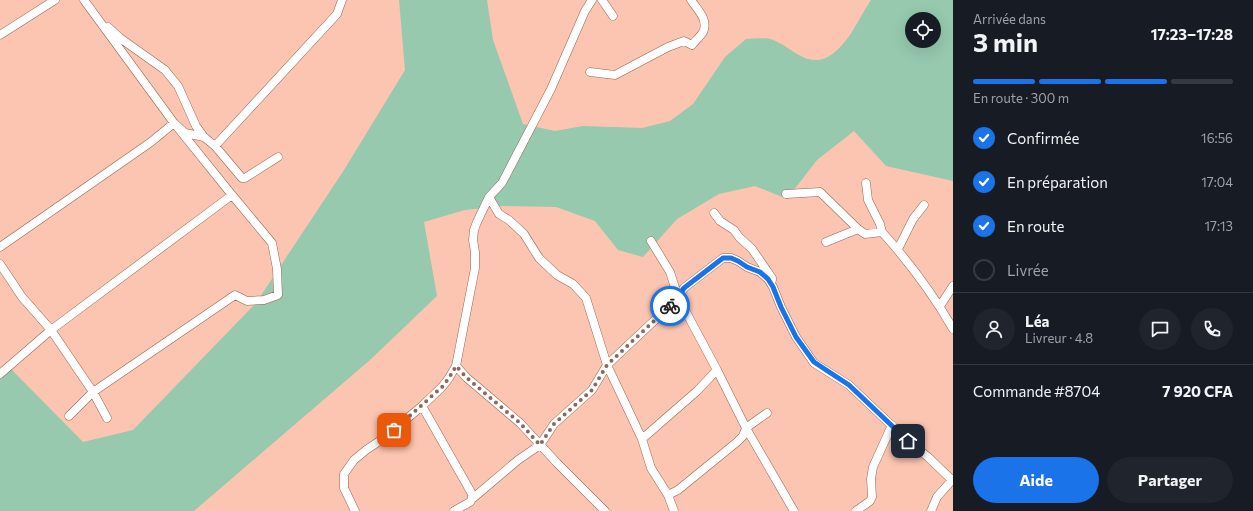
<!DOCTYPE html>
<html lang="fr">
<head>
<meta charset="utf-8">
<style>
  :root { --surface:#171b24; --page:#20242c; --text:#f1f3f6; --muted:#9ea1a6; --line:#363941; --accent:#1a73e8 }
  body { margin:0; font-family:Commissioner,sans-serif; background:var(--page); color:var(--text); height:100vh; display:flex; flex-direction:column; font-size:15px; white-space:nowrap }
  * { box-sizing:border-box; margin:0 }
  p { font-size:13px; color:var(--muted) }
  .icon { flex:none; width:22px; height:22px; fill:none; stroke:currentColor; stroke-width:2; stroke-linecap:round; stroke-linejoin:round }
  .map { position:relative; flex:1; overflow:hidden }
  .details { display:flex; flex-direction:column; background:var(--surface); width:300px }
  .details>* { flex:none }
  .fabs { position:absolute; left:905px; top:12px; display:grid; gap:8px }
  .fabs a { display:grid; place-items:center; width:36px; height:36px; border-radius:50%; background:var(--surface); box-shadow:0 4px 16px #0002; font-size:20px }
  .pin { position:absolute; display:grid; place-items:center; width:34px; height:34px; color:#fff; margin:-17px; border-radius:8px; box-shadow:0 2px 6px #0006 }
  .courier { position:absolute; display:grid; place-items:center; width:40px; height:40px; margin:-20px; border:3px solid #1a73e8; border-radius:50%; background:#fff; color:#222; box-shadow:0 1px 5px #0007 }
  .summary em { font-style:normal; font-weight:700 }
  .summary div { display:flex; flex-direction:column-reverse }
  .summary { display:flex; align-items:center; justify-content:space-between; height:68px; padding:0 20px }
  h1 { font-size:26px; font-weight:700; line-height:30px }
  .bar { display:grid; grid-template-columns:repeat(4,1fr); gap:6px 4px; align-content:center; height:48px; padding:0 20px }
  .bar i { height:5px; border-radius:3px; background:var(--line) }
  .bar .current { background:var(--accent) }
  .bar p { grid-column:span 4 }
  .line { display:flex; align-items:center; gap:10px; padding:0 20px; border-top:1px solid var(--line) }
  .line div { flex:1 }
  .round { display:grid; place-items:center; flex:none; width:42px; height:42px; border-radius:21px; background:var(--page) }
  ol { padding:0 20px; list-style:none }
  li { display:flex; align-items:center; gap:12px; height:44px }
  li p { margin-inline-start:auto }
  li .icon { padding:4px; border-radius:50%; background:var(--accent); color:#fff; stroke-width:4 }
  li:last-child { color:var(--muted) }
  li i { width:22px; height:22px; border:2px solid var(--line); border-radius:50% }
  .primary-button { display:flex; gap:8px; margin-top:auto; padding:8px 20px }
  .primary-button a { flex:1; height:46px; border-radius:24px; background:var(--accent); color:#fff; font-size:16px; font-weight:700; line-height:46px; text-align:center }
  .primary-button a+a { background:var(--page); color:var(--text) }
  main { display:flex; flex:1; min-height:0 }
  .map>svg:first-child { display:block }
</style>
</head>
<body>
<main>
<div class="map">
<svg width="953" height="511" viewBox="0 0 953 511">
  <rect width="100%" height="100%" fill="#fcc5b1"/>
  <path fill="#96c9ae" fill-rule="evenodd" d="M 399,0 L 487,0 L 493,40 L 523,124 L 555,131 L 583,126 L 642,128 L 670,121 L 693,104 L 725,57 L 746,39 C 754,39 766,37 773,40 C 783,44 789,49 797,54 C 819,67 832,58 847,39 C 856,27 862,13 871,0 L 953,0 L 953,181 L 886,166 L 854,131 L 817,160 L 787,199 L 755,186 L 719,194 L 677,219 L 643,257 L 618,250 L 595,221 L 556,207 L 503,206 L 465,210 L 424,222 L 437,296 L 370,360 L 194,511 L 0,511 L 0,370 L 11,369 L 83,442 L 133,430 L 256,303 L 344,170 L 405,70 ZM 912,19 L 934,19 L 934,41 L 912,41 Z"/>
  <g fill="none" stroke-linecap="round" stroke-linejoin="round">
    <g stroke="#946351" stroke-width="9">
      <path id="street" d="M 602,0 L 613,16
        M 108,27 L 120,38 L 165,70 L 178,86 L 196,126 L 204,137 L 215,146 L 242,178 L 245,178 L 278,157
        M 0,35 L 55,0
        M 590,72 L 615,75 L 668,47 L 684,41 L 692,45 C 695,41 700,37 703,32 C 709,20 697,9 691,0
        M 215,146 L 337,14 L 342,0
        M 866,183 L 868,200 L 880,224 L 882,232
        M 786,194 L 820,192 L 858,229
        M 489,197 L 499,214 L 509,220 L 524,234 L 539,258 L 557,275 L 573,284 L 586,298 L 607,365 L 642,439 L 651,468 L 668,495 L 674,511
        M 714,213 L 720,221 L 734,230 L 739,237 L 752,249 L 772,278 L 772,280
        M 651,241 L 670,272 L 678,297 L 717,370 L 746,428 L 794,511
        M 826,242 L 858,229 L 865,234 L 882,232 C 909,262 933,294 953,329
        M 0,247 L 151,142 L 174,123 L 185,133 L 204,137
        M 898,249 L 913,219 L 924,205
        M 0,264 L 22,297 L 51,330 L 93,392 L 107,418
        M 940,306 L 953,286
        M 456,366 L 467,378 L 520,423 L 557,463 L 605,511
        M 0,374 L 51,330 L 232,195
        M 422,406 L 472,494 L 472,499 L 470,502 L 454,511
        M 69,416 L 93,392 L 235,295 L 247,301 L 264,300 L 278,295 L 277,269 L 272,243 L 232,195 L 174,123 L 84,0
        M 642,439 L 697,391 L 717,370
        M 668,495 L 678,490 L 737,442 L 743,436 L 746,428 L 767,413
        M 472,499 L 518,460 L 540,445 L 554,424 L 592,390 L 607,365 L 672,304 L 678,297 L 684,288 L 723,258 L 731,258 L 738,261 L 747,267 L 760,272 L 768,279 L 773,287 L 781,307 L 796,337 L 814,363 L 849,385 L 908,441 L 928,457 L 952,480
        M 355,511 L 344,488 L 344,474 L 354,460 L 366,450 L 384,438 L 422,406 L 442,387 L 449,378 L 456,366 L 475,268 L 475,252 L 473,240 L 474,230 L 477,222 L 489,197 L 502,183 L 551,89 L 585,11 L 592,0
        M 856,511 L 870,501 L 872,497 L 871,479 L 873,467 L 892,425
        M 931,511 L 937,497 L 953,479"/>
    </g>
    <use href="#street" stroke="#fff" stroke-width="8"/>
  </g>
  <g fill="none" stroke-linecap="round" stroke-linejoin="round">
    <path stroke="#8a695c" stroke-width="4" stroke-dasharray="0 7.2" d="M 394,430 L 442,387 L 449,378 L 456,366 L 467,378 L 520,423 L 540,445 L 554,424 L 592,390 L 607,365 L 670,306"/>
    <path stroke="#1a73e8" stroke-width="5" d="M 670,306 L 678,297 L 684,288 L 723,258 L 731,258 L 738,261 L 747,267 L 760,272 L 768,279 L 773,287 L 781,307 L 796,337 L 814,362 L 849,385 L 908,441"/>
  </g>
</svg>
<div class="fabs">
<a><svg class="icon" aria-label="locate" viewBox="0 0 24 24"><circle cx="12" cy="12" r="6"/><path d="M12 2v4M12 18v4M2 12h4M18 12h4"/></svg></a>
</div>
<div class="pin" style="left:394px;top:430px;background:#ea580c"><svg class="icon" aria-label="bag" viewBox="0 0 24 24"><path d="M5 8h14l-1 12H6zM9 8a3 3 0 0 1 6 0"/></svg></div>
<div class="pin" style="left:908px;top:441px;background:#1f2937"><svg class="icon" aria-label="home" viewBox="0 0 24 24"><path d="M3 11l9-7 9 7M6 9v11h12V9"/></svg></div>
<div class="courier" style="left:670px;top:306px"><svg class="icon" aria-label="bike" viewBox="0 0 24 24"><circle cx="6" cy="16" r="4"/><circle cx="18" cy="16" r="4"/><path d="M6 16l4-8h5l3 8M10 8l3 8H6M13 5h3"/></svg></div>
</div>
<section class="details">
<div class="summary"><div><h1>3 min</h1><p>Arrivée dans</p></div><em>17:23–17:28</em></div>
<div class="bar"><i class="current"></i><i class="current"></i><i class="current"></i><i></i><p>En route · 300 m</p></div>
<ol>
<li><svg class="icon" aria-label="check" viewBox="0 0 24 24"><path d="M5 12l5 5 9-10"/></svg>Confirmée<p>16:56</p></li>
<li><svg class="icon" aria-label="check" viewBox="0 0 24 24"><path d="M5 12l5 5 9-10"/></svg>En préparation<p>17:04</p></li>
<li><svg class="icon" aria-label="check" viewBox="0 0 24 24"><path d="M5 12l5 5 9-10"/></svg>En route<p>17:13</p></li>
<li><i></i>Livrée</li>
</ol>
<div class="line" style="height:72px"><a class="round"><svg class="icon" aria-label="person" viewBox="0 0 24 24"><circle cx="12" cy="8" r="4"/><path d="M4 21q1-7 8-7t8 7"/></svg></a><div><b>Léa</b><p>Livreur · 4.8</p></div><a class="round"><svg class="icon" aria-label="chat" viewBox="0 0 24 24"><path d="M4 5h16v11H9l-5 4z"/></svg></a><a class="round"><svg class="icon" aria-label="phone" viewBox="0 0 24 24"><path d="M5 4h4l2 5-3 2q2 4 5 5l2-3 5 2v4C11 20 4 13 5 4z"/></svg></a></div>
<div class="line" style="height:52px"><div>Commande #8704</div><b>7 920 CFA</b></div>
<div class="primary-button"><a>Aide</a><a>Partager</a></div>
</section>
</main>
</body>
</html>
